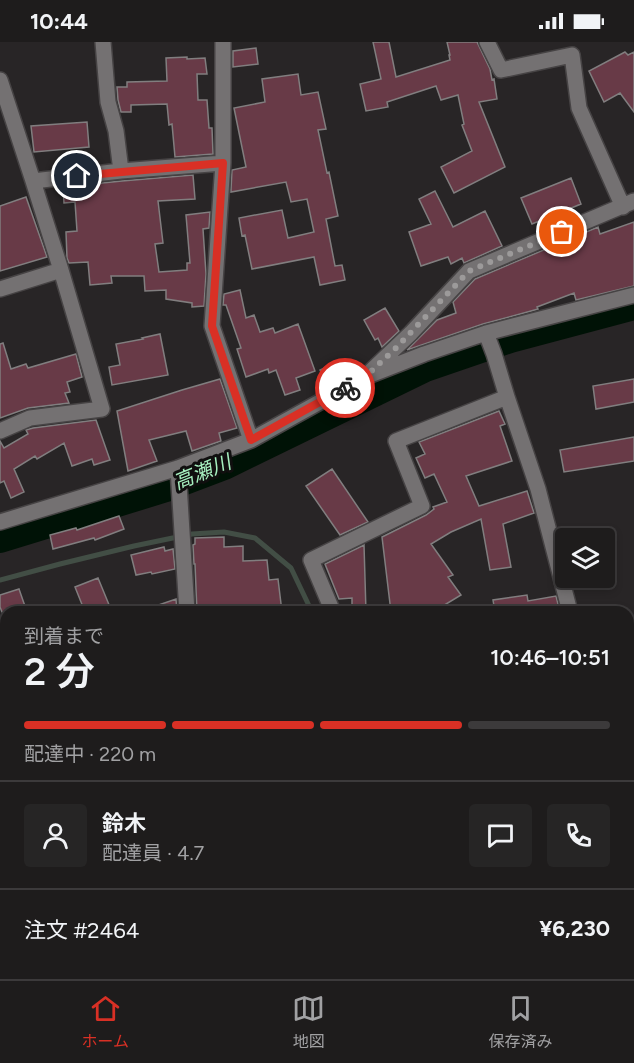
<!DOCTYPE html>
<html lang="ja">
<head>
<meta charset="utf-8">
<style>
  :root { --surface:#1e1c1c; --page:#262525; --text:#f1f3f6; --muted:#a1a1a3; --line:#3c3a3b; --accent:#d93025 }
  body { margin:0; font-family:Figtree,"Noto Sans JP",sans-serif; background:var(--page); color:var(--text); height:100vh; display:flex; flex-direction:column; font-size:22px; white-space:nowrap }
  * { box-sizing:border-box; margin:0 }
  p { font-size:20px; color:var(--muted) }
  .icon { flex:none; width:33px; height:33px; fill:none; stroke:currentColor; stroke-width:2; stroke-linecap:round; stroke-linejoin:round }
  .map { position:relative; flex:1; overflow:hidden }
  .details { position:absolute; left:0px; top:564px; width:634px; height:374px; display:flex; flex-direction:column; background:var(--surface); border-radius:18px 18px 0 0; box-shadow:0 3px 9px #0003,0 0 0 2px var(--line) }
  .details>* { flex:none }
  .tools { position:absolute; left:555px; top:486px; display:grid; gap:12px }
  .tools a { display:grid; place-items:center; width:60px; height:60px; border-radius:6px; background:var(--surface); box-shadow:0 3px 9px #0003,0 0 0 2px var(--line); font-size:30px }
  .pin { position:absolute; display:grid; place-items:center; width:51px; height:51px; color:#fff; margin:-26px; border:3px solid #fff; border-radius:50%; box-shadow:0 2px 6px #0007 }
  .courier { position:absolute; display:grid; place-items:center; width:60px; height:60px; margin:-30px; border:4px solid #d93025; border-radius:50%; background:#fff; color:#222; box-shadow:0 2px 8px #0007 }
  .head em { font-style:normal; font-weight:600 }
  .head div { display:flex; flex-direction:column-reverse }
  .head { display:flex; align-items:center; justify-content:space-between; height:102px; padding:0 24px }
  h1 { font-size:39px; font-weight:600; line-height:45px }
  .bar { display:grid; grid-template-columns:repeat(4,1fr); gap:9px 6px; align-content:center; height:72px; padding:0 24px }
  .bar i { height:8px; border-radius:4px; background:var(--line) }
  .bar .selected { background:var(--accent) }
  .bar p { grid-column:span 4 }
  .line { display:flex; align-items:center; gap:15px; padding:0 24px; border-top:2px solid var(--line) }
  .line div { flex:1 }
  .round { display:grid; place-items:center; flex:none; width:63px; height:63px; border-radius:6px; background:var(--page) }
  .status { display:flex; justify-content:space-between; align-items:center; height:42px; padding:0 30px; background:var(--surface); direction:ltr }
  .status svg { height:16px; fill:currentColor }
  .tabs { display:flex; justify-content:space-around; align-items:center; height:84px; border-top:2px solid var(--line); background:var(--surface); font-size:16px; color:var(--muted) }
  .tabs a { display:grid; justify-items:center; gap:3px }
  .tabs .selected { color:var(--accent) }
  .map>svg:first-child { display:block }
</style>
</head>
<body>
<div class="status"><b>10:44</b><svg viewBox="0 0 49 12"><path d="M0 12V9h3v3zM5 12V6h3v6zM10 12V3h3v9zM15 12V0h3v12zM26 1h20v11H26zM47 4h2v5h-2z"/></svg></div>
<div class="map">
<svg width="634" height="937" viewBox="0 0 634 937">
  <rect width="100%" height="100%" fill="#282526"/>
  <g fill="none" stroke-linecap="round" stroke-linejoin="round">
    <path stroke="#424e45" stroke-width="5" d="M 0,538 L 60,522 L 134,504 L 192,492 L 224,490 L 255,496 L 291,526 L 312,570
      M 456,932 L 458,937"/>
    <path stroke="#001206" stroke-width="30" d="M 0,496 L 166,445 L 224,423 L 425,325 L 510,296 L 634,263"/>
  </g>
  <path fill="#683a47" stroke="#817e7f" stroke-width="1.5" d="M 373,0 L 389,0 L 396,35 L 450,18 L 449,13 L 450,13 L 447,0 L 477,0 L 490,27 L 492,38 L 494,37 L 497,57 L 479,60 L 505,125 L 454,151 L 441,125 L 472,109 L 462,83 L 464,82 L 458,53 L 441,58 L 436,44 L 387,60 L 388,65 L 366,69 L 360,42 L 381,37 Z
    M 256,6 L 258,22 L 233,25 L 233,9 Z
    M 625,10 L 628,13 L 634,10 L 634,70 L 620,51 L 604,60 L 589,29 Z
    M 187,15 L 187,17 L 205,16 L 207,32 L 197,32 L 198,58 L 207,58 L 209,86 L 212,86 L 213,112 L 175,115 L 172,82 L 169,83 L 167,62 L 131,63 L 131,70 L 121,70 L 118,58 L 117,45 L 127,45 L 127,40 L 167,39 L 166,16 Z
    M 298,32 L 301,53 L 318,50 L 326,87 L 318,88 L 327,131 L 329,130 L 338,174 L 326,177 L 335,224 L 342,223 L 345,238 L 320,243 L 314,215 L 252,227 L 245,193 L 242,194 L 239,176 L 282,168 L 288,196 L 314,190 L 307,157 L 291,160 L 286,140 L 231,150 L 231,148 L 232,128 L 246,125 L 234,66 L 265,60 L 262,37 Z
    M 87,80 L 89,105 L 34,110 L 31,84 Z
    M 193,133 L 195,157 L 158,159 L 163,201 L 155,202 L 159,230 L 187,228 L 187,221 L 190,221 L 186,173 L 210,170 L 209,186 L 203,187 L 206,232 L 204,264 L 192,265 L 192,261 L 166,257 L 166,248 L 145,249 L 144,234 L 111,234 L 112,241 L 90,243 L 88,220 L 69,221 L 67,216 L 66,190 L 77,189 L 75,160 L 64,161 L 63,145 L 122,139 Z
    M 571,136 L 581,162 L 532,182 L 521,156 Z
    M 435,149 L 453,185 L 485,169 L 502,204 L 464,221 L 462,216 L 451,222 L 448,215 L 421,224 L 409,190 L 431,182 L 419,157 Z
    M 26,155 L 47,215 L 0,229 L 0,164 Z
    M 634,180 L 634,244 L 576,258 L 574,251 L 537,265 L 538,267 L 531,269 L 483,282 L 407,308 L 437,278 L 456,271 L 453,260 L 475,237 L 598,185 L 600,192 Z
    M 240,248 L 246,276 L 254,273 L 260,290 L 273,286 L 275,291 L 298,282 L 315,329 L 296,336 L 300,348 L 285,353 L 276,328 L 269,331 L 268,327 L 246,335 L 237,307 L 241,306 L 226,263 L 223,263 L 224,252 Z
    M 385,266 L 399,289 L 382,305 L 378,296 L 375,298 L 364,278 Z
    M 160,292 L 168,333 L 112,343 L 109,325 L 120,323 L 116,302 L 143,297 L 142,296 Z
    M 3,301 L 11,327 L 26,322 L 28,326 L 76,312 L 82,335 L 67,340 L 70,350 L 65,351 L 69,361 L 28,366 L 0,376 L 0,302 Z
    M 340,318 L 348,333 L 328,344 L 320,328 Z
    M 220,337 L 237,386 L 219,391 L 221,399 L 192,409 L 186,389 L 149,398 L 157,419 L 128,429 L 117,369 L 182,348 Z
    M 634,337 L 634,360 L 596,367 L 593,344 Z
    M 499,369 L 505,382 L 500,384 L 512,419 L 466,434 L 479,464 L 527,449 L 534,471 L 503,482 L 511,525 L 490,528 L 481,477 L 451,490 L 431,502 L 453,533 L 448,535 L 461,553 L 433,570 L 391,570 L 382,495 L 426,473 L 434,467 L 433,465 L 447,460 L 434,432 L 425,436 L 416,416 L 425,412 L 419,400 Z
    M 96,378 L 110,418 L 94,423 L 92,417 L 72,424 L 64,401 L 37,417 L 35,414 L 14,427 L 24,450 L 11,456 L 4,439 L 0,441 L 0,399 L 4,406 L 28,392 L 26,388 L 33,386 Z
    M 634,395 L 634,419 L 564,430 L 560,408 Z
    M 332,427 L 368,480 L 340,493 L 306,444 Z
    M 119,474 L 124,487 L 95,498 L 94,496 L 53,507 L 50,493 L 76,486 L 77,488 Z
    M 224,495 L 224,505 L 243,504 L 243,519 L 267,518 L 269,538 L 278,537 L 282,570 L 197,570 L 195,522 L 194,522 L 193,503 L 195,502 L 195,496 Z
    M 364,503 L 366,570 L 352,570 L 352,556 L 339,557 L 325,522 Z
    M 164,505 L 165,509 L 173,507 L 175,527 L 152,532 L 151,530 L 136,533 L 131,513 Z
    M 98,536 L 112,570 L 85,570 L 75,545 Z
    M 19,547 L 27,570 L 2,570 L 0,565 L 0,553 Z
    M 527,553 L 528,559 L 556,554 L 560,570 L 495,570 L 493,558 Z
    M 176,557 L 177,570 L 145,570 L 144,568 Z"/>
  <g fill="none" stroke-linecap="round" stroke-linejoin="round">
    <g stroke="#464344" stroke-width="18">
      <path id="minor" d="M 103,0 L 108,60 L 116,89 L 121,129
        M 223,0 L 223,121 L 212,284 L 251,398
        M 487,0 L 501,28 L 572,13 L 579,66 L 623,165
        M 0,38 L 33,139
        M 0,247 L 61,228 L 33,139 L 121,129 L 223,121
        M 486,291 L 494,312 L 507,355 L 538,447 L 570,570
        M 371,329 L 411,291 L 469,229 L 634,159
        M 0,389 L 30,376 L 102,367 L 61,228
        M 178,426 L 187,570
        M 0,480 L 178,426 L 251,398 L 365,335 L 424,312 L 486,291 L 634,253
        M 333,570 L 311,518 L 422,464 L 396,399 L 507,355
        M 628,620 L 634,619
        M 0,733 L 6,731
        M 628,788 L 634,808
        M 0,923 L 6,922
        M 207,932 L 208,937
        M 438,932 L 440,937"/>
    </g>
    <use href="#minor" stroke="#747172" stroke-width="15"/>
  </g>
  <g fill="none" stroke-linecap="round" stroke-linejoin="round">
    <path stroke="#9c9a9a" stroke-width="6" stroke-dasharray="0 10.8" d="M 345,346 L 365,335 L 396,306 L 469,229 L 562,190"/>
    <path stroke="#d93025" stroke-width="8" d="M 77,134 L 223,121 L 212,284 L 251,398 L 345,346"/>
  </g>
  <g text-anchor="middle" stroke-width="6" stroke-linejoin="round" paint-order="stroke">
    <g font-size="20" font-style="italic" fill="#a6efbf" stroke="#100f0f">
      <text transform="translate(202 430) rotate(-22)" y="7">高瀬川</text>
    </g>
  </g>
</svg>
<div class="tools">
<a><svg class="icon" aria-label="layers" viewBox="0 0 24 24"><path d="M12 4l9 5-9 5-9-5zM3 14l9 5 9-5"/></svg></a>
</div>
<div class="pin" style="left:562px;top:190px;background:#ea580c"><svg class="icon" aria-label="bag" viewBox="0 0 24 24"><path d="M5 8h14l-1 12H6zM9 8a3 3 0 0 1 6 0"/></svg></div>
<div class="pin" style="left:77px;top:134px;background:#1f2937"><svg class="icon" aria-label="home" viewBox="0 0 24 24"><path d="M3 11l9-7 9 7M6 9v11h12V9"/></svg></div>
<div class="courier" style="left:345px;top:346px"><svg class="icon" aria-label="bike" viewBox="0 0 24 24"><circle cx="6" cy="16" r="4"/><circle cx="18" cy="16" r="4"/><path d="M6 16l4-8h5l3 8M10 8l3 8H6M13 5h3"/></svg></div>
<section class="details">
<div class="head"><div><h1>2 分</h1><p>到着まで</p></div><em>10:46–10:51</em></div>
<div class="bar"><i class="selected"></i><i class="selected"></i><i class="selected"></i><i></i><p>配達中 · 220 m</p></div>
<div class="line" style="height:108px"><a class="round"><svg class="icon" aria-label="person" viewBox="0 0 24 24"><circle cx="12" cy="8" r="4"/><path d="M4 21q1-7 8-7t8 7"/></svg></a><div><b>鈴木</b><p>配達員 · 4.7</p></div><a class="round"><svg class="icon" aria-label="chat" viewBox="0 0 24 24"><path d="M4 5h16v11H9l-5 4z"/></svg></a><a class="round"><svg class="icon" aria-label="phone" viewBox="0 0 24 24"><path d="M5 4h4l2 5-3 2q2 4 5 5l2-3 5 2v4C11 20 4 13 5 4z"/></svg></a></div>
<div class="line" style="height:78px"><div>注文 #2464</div><b>¥6,230</b></div>
</section>
</div>
<nav class="tabs">
<a class="selected"><svg class="icon" aria-label="home" viewBox="0 0 24 24"><path d="M3 11l9-7 9 7M6 9v11h12V9"/></svg>ホーム</a>
<a><svg class="icon" aria-label="map" viewBox="0 0 24 24"><path d="M3 6l6-2 6 2 6-2v14l-6 2-6-2-6 2zM9 4v14M15 6v14"/></svg>地図</a>
<a><svg class="icon" aria-label="saved" viewBox="0 0 24 24"><path d="M7 4h10v16l-5-4-5 4z"/></svg>保存済み</a>
</nav>
</body>
</html>
